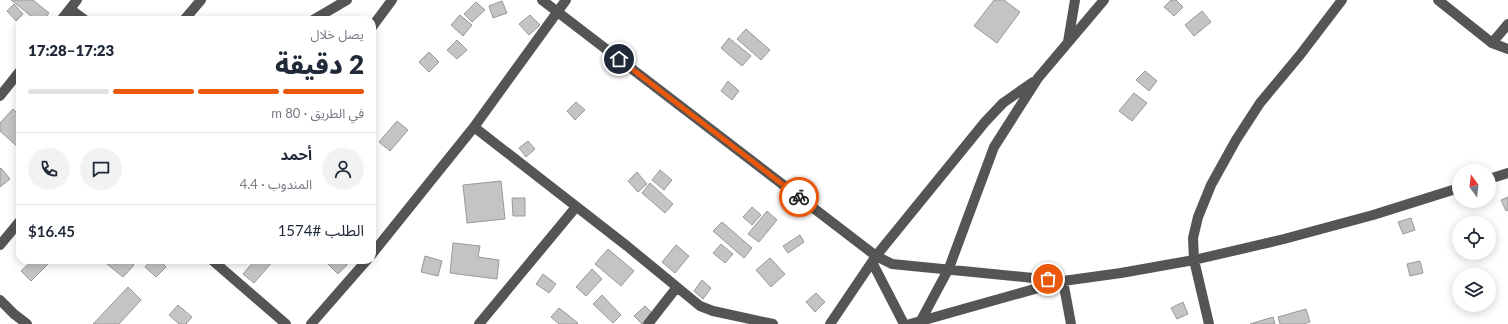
<!DOCTYPE html>
<html lang="ar">
<head>
<meta charset="utf-8">
<style>
  :root { --surface:#fff; --page:#f2f2f3; --text:#1f2937; --muted:#747a83; --line:#e0e1e3; --accent:#ea580c }
  body { margin:0; font-family:Lato,"Noto Sans Arabic",sans-serif; background:var(--page); color:var(--text); direction:rtl; height:100vh; display:flex; flex-direction:column; font-size:15px; white-space:nowrap }
  * { box-sizing:border-box; margin:0 }
  p { font-size:13px; color:var(--muted) }
  .icon { flex:none; width:22px; height:22px; fill:none; stroke:currentColor; stroke-width:2; stroke-linecap:round; stroke-linejoin:round }
  .map { position:relative; flex:1; overflow:hidden; direction:ltr }
  .details { position:absolute; left:16px; top:16px; width:360px; height:248px; display:flex; flex-direction:column; background:var(--surface); border-radius:12px; box-shadow:0 2px 10px #0003; direction:rtl }
  .details>* { flex:none }
  .needle { width:26px; rotate:345deg }
  .controls { position:absolute; left:1452px; top:164px; display:grid; gap:8px }
  .controls a { display:grid; place-items:center; width:44px; height:44px; border-radius:50%; background:var(--surface); box-shadow:0 2px 10px #0003; font-size:20px }
  .pin { position:absolute; display:grid; place-items:center; width:34px; height:34px; color:#fff; margin:-17px; border:2px solid #fff; border-radius:50%; box-shadow:0 1px 4px #0007 }
  .courier { position:absolute; display:grid; place-items:center; width:40px; height:40px; margin:-20px; border:3px solid #ea580c; border-radius:50%; background:#fff; color:#222; box-shadow:0 1px 5px #0007 }
  .overview em { font-style:normal; font-weight:800 }
  .overview div { display:flex; flex-direction:column-reverse }
  .overview { display:flex; align-items:center; justify-content:space-between; height:68px; padding:0 12px }
  h1 { font-size:26px; font-weight:800; line-height:30px }
  .bar { display:grid; grid-template-columns:repeat(4,1fr); gap:6px 4px; align-content:center; height:48px; padding:0 12px }
  .bar i { height:5px; border-radius:3px; background:var(--line) }
  .bar .on { background:var(--accent) }
  .bar p { grid-column:span 4 }
  .line { display:flex; align-items:center; gap:10px; padding:0 12px; border-top:1px solid var(--line) }
  .line div { flex:1 }
  .round { display:grid; place-items:center; flex:none; width:42px; height:42px; border-radius:21px; background:var(--page) }
  .map>svg:first-child { display:block }
</style>
</head>
<body>
<div class="map">
<svg width="1508" height="324" viewBox="0 0 1508 324">
  <rect width="100%" height="100%" fill="#fff"/>
  <path fill="#c4c4c4" stroke="#999" d="M 11,0 L 33,0 L 49,13 L 44,20 L 36,20 Z
    M 994,0 L 1004,0 L 1020,12 L 997,43 L 974,26 Z
    M 1171,0 L 1176,0 L 1183,7 L 1174,16 L 1164,7 Z
    M 502,1 L 507,13 L 493,18 L 489,6 Z
    M 476,2 L 485,10 L 472,22 L 464,14 Z
    M 14,4 L 23,14 L 16,21 L 7,11 Z
    M 1202,11 L 1211,22 L 1194,36 L 1185,25 Z
    M 460,15 L 472,25 L 463,36 L 451,25 Z
    M 530,15 L 540,25 L 529,35 L 519,24 Z
    M 746,29 L 770,50 L 761,60 L 737,39 Z
    M 729,38 L 751,56 L 742,66 L 721,48 Z
    M 457,40 L 467,50 L 457,59 L 447,50 Z
    M 429,52 L 439,62 L 429,72 L 419,62 Z
    M 1145,71 L 1157,81 L 1149,91 L 1136,80 Z
    M 728,81 L 739,91 L 732,100 L 721,91 Z
    M 1134,93 L 1147,103 L 1132,121 L 1119,111 Z
    M 576,102 L 585,110 L 575,120 L 567,111 Z
    M 13,109 L 20,116 L 20,149 L 0,131 L 0,123 Z
    M 397,121 L 408,130 L 390,151 L 379,142 Z
    M 528,141 L 535,149 L 526,157 L 519,148 Z
    M 1,168 L 10,179 L 0,187 L 0,169 Z
    M 660,170 L 672,180 L 664,190 L 652,180 Z
    M 637,172 L 647,184 L 638,192 L 628,181 Z
    M 501,181 L 505,219 L 467,223 L 463,185 Z
    M 650,183 L 673,204 L 665,213 L 642,193 Z
    M 1508,197 L 1508,210 L 1506,211 L 1501,200 Z
    M 512,198 L 525,198 L 525,216 L 513,216 Z
    M 752,207 L 761,215 L 752,225 L 743,217 Z
    M 767,211 L 777,220 L 759,242 L 748,234 Z
    M 1411,218 L 1415,230 L 1403,234 L 1398,222 Z
    M 722,222 L 752,248 L 744,258 L 713,231 Z
    M 800,235 L 804,242 L 788,253 L 783,246 Z
    M 453,243 L 480,246 L 478,257 L 499,260 L 497,279 L 450,273 Z
    M 721,244 L 733,254 L 725,263 L 713,253 Z
    M 676,245 L 689,256 L 675,273 L 662,262 Z
    M 608,249 L 634,271 L 621,286 L 595,264 Z
    M 425,256 L 442,261 L 438,276 L 421,272 Z
    M 770,258 L 785,274 L 771,287 L 756,270 Z
    M 33,260 L 44,260 L 48,264 L 31,281 L 21,271 Z
    M 102,260 L 128,260 L 134,265 L 123,277 Z
    M 151,260 L 159,260 L 166,267 L 156,277 L 145,267 Z
    M 255,260 L 274,260 L 254,283 L 243,274 Z
    M 332,260 L 343,260 L 347,265 L 338,274 L 328,264 Z
    M 1420,261 L 1423,273 L 1410,276 L 1407,264 Z
    M 592,269 L 602,279 L 586,296 L 576,287 Z
    M 543,274 L 556,284 L 549,293 L 536,284 Z
    M 702,280 L 711,288 L 703,299 L 694,291 Z
    M 128,287 L 141,300 L 119,324 L 93,324 Z
    M 816,293 L 825,302 L 815,312 L 806,302 Z
    M 602,295 L 621,315 L 613,323 L 593,304 Z
    M 1183,302 L 1188,314 L 1177,319 L 1171,308 Z
    M 178,305 L 192,317 L 186,324 L 179,324 L 169,315 Z
    M 645,306 L 654,315 L 644,324 L 642,324 L 634,316 Z
    M 559,308 L 578,323 L 577,324 L 559,324 L 551,317 Z
    M 1306,309 L 1310,322 L 1303,324 L 1280,324 L 1278,317 Z
    M 1273,317 L 1275,324 L 1250,324 Z"/>
  <g fill="none" stroke-linecap="round" stroke-linejoin="round">
    <path stroke="#555" stroke-width="10" d="M 542,0 L 876,256 L 892,264 L 1063,281 L 1121,273 L 1194,260 L 1284,239 L 1373,215 L 1459,188
      M 1438,0 L 1492,43 L 1508,49
      M 70,9 L 85,20
      M 61,20 L 77,0
      M 184,20 L 201,0
      M 313,20 L 347,0
      M 372,27 L 392,0
      M 1068,42 L 1075,0
      M 1492,43 L 1508,24
      M 0,96 L 20,71
      M 474,127 L 627,246 L 700,306 L 713,311 L 773,324
      M 1489,179 L 1508,173
      M 0,245 L 20,221
      M 372,254 L 474,127 L 566,0
      M 212,260 L 286,324
      M 872,262 L 904,324
      M 0,300 L 14,314 L 27,324
      M 311,324 L 367,260
      M 479,324 L 576,207
      M 648,324 L 677,287
      M 830,324 L 876,256 L 985,122 L 1003,103 L 1033,82
      M 910,324 L 1063,281 L 1071,324
      M 919,324 L 949,268 L 994,147 L 1038,78 L 1104,0
      M 1209,324 L 1194,260 L 1193,238 L 1198,217 L 1211,185 L 1236,140 L 1260,103 L 1300,55 L 1342,0"/>
  </g>
  <g fill="none" stroke-linecap="round" stroke-linejoin="round">
    <path stroke="#595959" stroke-width="4" stroke-dasharray="0 7.2" d="M 799,197 L 876,256 L 892,264 L 1048,279"/>
    <path stroke="#ea580c" stroke-width="5" d="M 619,59 L 799,197"/>
  </g>
</svg>
<div class="controls">
<a><svg class="needle" viewBox="-14 -14 28 28"><path d="M0-13l5 13h-10z" fill="#e53935"/><path d="M0 13l5-13h-10z" fill="#747a83"/></svg></a>
<a><svg class="icon" aria-label="locate" viewBox="0 0 24 24"><circle cx="12" cy="12" r="6"/><path d="M12 2v4M12 18v4M2 12h4M18 12h4"/></svg></a>
<a><svg class="icon" aria-label="layers" viewBox="0 0 24 24"><path d="M12 4l9 5-9 5-9-5zM3 14l9 5 9-5"/></svg></a>
</div>
<div class="pin" style="left:1048px;top:279px;background:#ea580c"><svg class="icon" aria-label="bag" viewBox="0 0 24 24"><path d="M5 8h14l-1 12H6zM9 8a3 3 0 0 1 6 0"/></svg></div>
<div class="pin" style="left:619px;top:59px;background:#1f2937"><svg class="icon" aria-label="home" viewBox="0 0 24 24"><path d="M3 11l9-7 9 7M6 9v11h12V9"/></svg></div>
<div class="courier" style="left:799px;top:197px"><svg class="icon" aria-label="bike" viewBox="0 0 24 24"><circle cx="6" cy="16" r="4"/><circle cx="18" cy="16" r="4"/><path d="M6 16l4-8h5l3 8M10 8l3 8H6M13 5h3"/></svg></div>
<section class="details">
<div class="overview"><div><h1>2 دقيقة</h1><p>يصل خلال</p></div><em>17:23–17:28</em></div>
<div class="bar"><i class="on"></i><i class="on"></i><i class="on"></i><i></i><p>في الطريق · 80 m</p></div>
<div class="line" style="height:72px"><a class="round"><svg class="icon" aria-label="person" viewBox="0 0 24 24"><circle cx="12" cy="8" r="4"/><path d="M4 21q1-7 8-7t8 7"/></svg></a><div><b>أحمد</b><p>المندوب · 4.4</p></div><a class="round"><svg class="icon" aria-label="chat" viewBox="0 0 24 24"><path d="M4 5h16v11H9l-5 4z"/></svg></a><a class="round"><svg class="icon" aria-label="phone" viewBox="0 0 24 24"><path d="M5 4h4l2 5-3 2q2 4 5 5l2-3 5 2v4C11 20 4 13 5 4z"/></svg></a></div>
<div class="line" style="height:52px"><div>الطلب #1574</div><b>$16.45</b></div>
</section>
</div>
</body>
</html>
